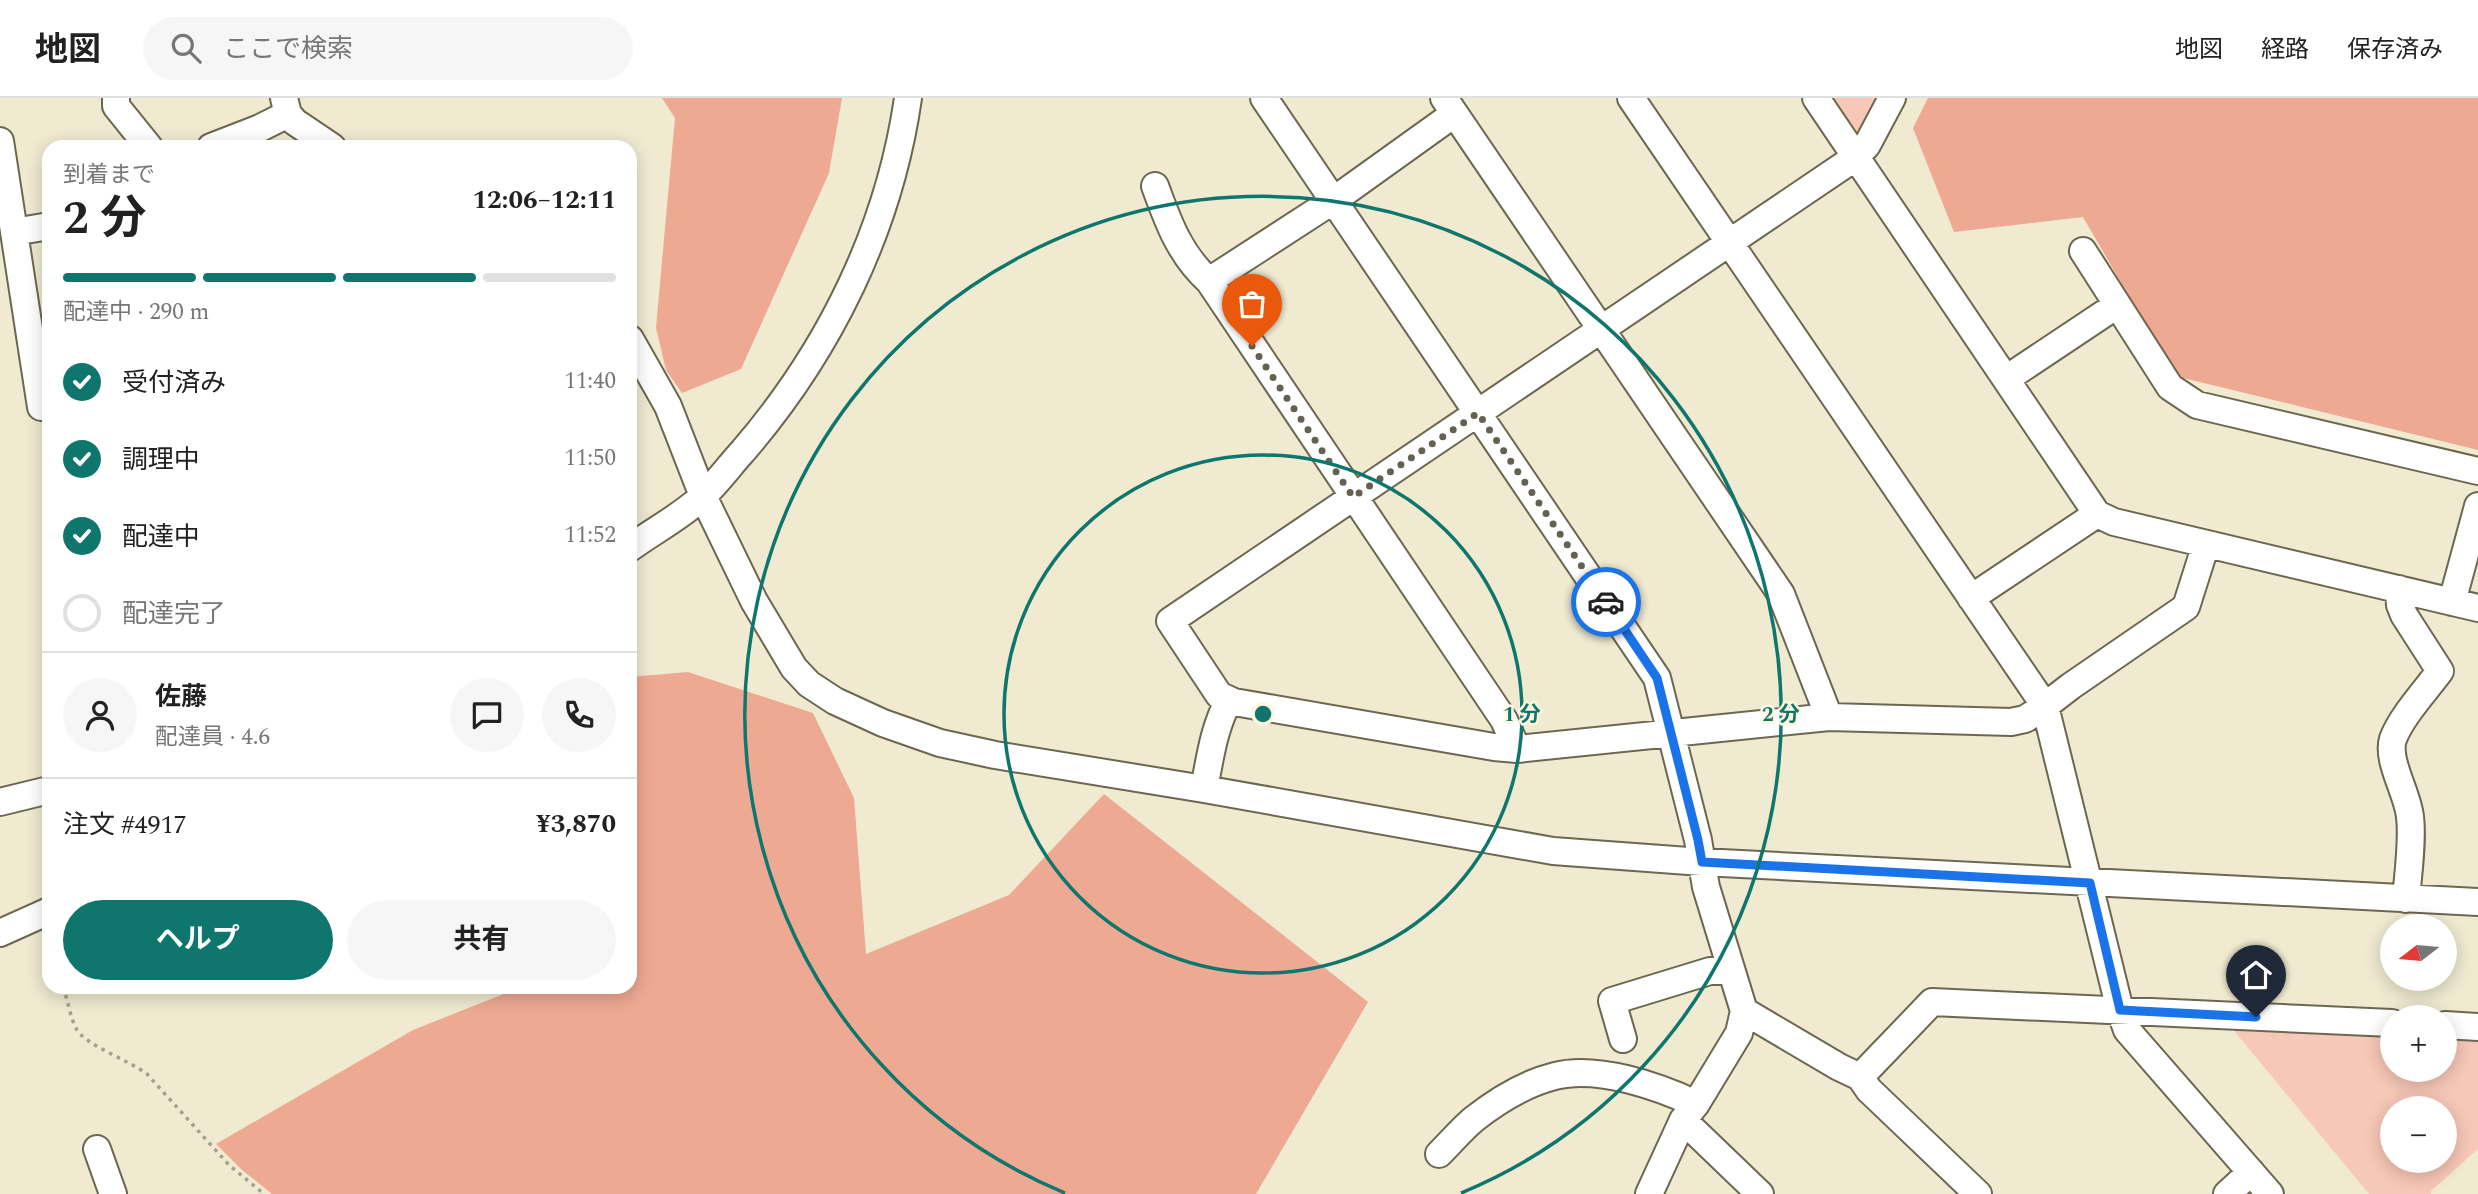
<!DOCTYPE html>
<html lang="ja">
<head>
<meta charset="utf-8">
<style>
  :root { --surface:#fff; --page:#f6f6f6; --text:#222; --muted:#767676; --line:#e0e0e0; --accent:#0f766e }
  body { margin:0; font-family:Spectral,"Noto Sans JP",serif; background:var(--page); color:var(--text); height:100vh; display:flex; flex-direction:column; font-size:26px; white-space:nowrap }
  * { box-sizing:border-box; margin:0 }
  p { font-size:23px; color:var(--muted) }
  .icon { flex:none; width:38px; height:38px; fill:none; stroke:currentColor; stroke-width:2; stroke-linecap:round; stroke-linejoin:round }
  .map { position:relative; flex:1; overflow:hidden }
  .drawer { position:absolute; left:42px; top:42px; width:595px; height:854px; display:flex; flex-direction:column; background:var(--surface); border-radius:21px; box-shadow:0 4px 18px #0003 }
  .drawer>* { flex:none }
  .needle { width:46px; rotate:254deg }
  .tools { position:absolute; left:2380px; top:816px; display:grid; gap:14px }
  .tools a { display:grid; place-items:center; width:77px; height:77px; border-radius:50%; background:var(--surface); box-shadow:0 4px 18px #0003; font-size:35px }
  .pin { position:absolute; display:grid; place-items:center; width:60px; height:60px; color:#fff; margin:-72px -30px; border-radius:50% 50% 50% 0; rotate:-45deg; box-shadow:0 0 7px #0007 }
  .pin .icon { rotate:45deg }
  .courier { position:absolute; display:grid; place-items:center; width:70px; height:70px; margin:-35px; border:5px solid #1a73e8; border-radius:50%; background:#fff; color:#222; box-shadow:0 2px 9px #0007 }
  .head em { font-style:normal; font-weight:700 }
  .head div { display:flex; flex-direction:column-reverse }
  .head { display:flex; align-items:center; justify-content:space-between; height:119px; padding:0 21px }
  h1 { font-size:46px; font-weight:700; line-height:52px }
  .bar { display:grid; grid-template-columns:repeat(4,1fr); gap:10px 7px; align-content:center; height:84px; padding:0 21px }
  .bar i { height:9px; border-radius:5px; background:var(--line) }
  .bar .current { background:var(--accent) }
  .bar p { grid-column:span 4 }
  .line { display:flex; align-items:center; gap:18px; padding:0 21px; border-top:2px solid var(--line) }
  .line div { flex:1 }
  .round { display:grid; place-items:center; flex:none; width:74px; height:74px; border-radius:37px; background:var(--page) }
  ol { padding:0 21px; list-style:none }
  li { display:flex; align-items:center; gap:21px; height:77px }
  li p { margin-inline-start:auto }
  li .icon { padding:7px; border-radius:50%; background:var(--accent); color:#fff; stroke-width:4 }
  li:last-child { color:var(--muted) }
  li i { width:38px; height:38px; border:4px solid var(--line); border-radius:50% }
  .action { display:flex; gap:14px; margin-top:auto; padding:14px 21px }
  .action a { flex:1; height:80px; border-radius:42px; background:var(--accent); color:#fff; font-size:28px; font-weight:700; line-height:80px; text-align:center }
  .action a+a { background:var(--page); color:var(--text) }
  header { display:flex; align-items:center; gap:42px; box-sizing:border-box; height:98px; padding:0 35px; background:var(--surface); border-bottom:2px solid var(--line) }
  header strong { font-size:33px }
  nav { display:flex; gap:38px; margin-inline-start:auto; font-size:24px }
  .search { width:490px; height:63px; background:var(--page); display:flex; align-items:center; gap:18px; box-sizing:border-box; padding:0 24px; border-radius:38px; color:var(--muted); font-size:26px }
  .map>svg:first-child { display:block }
</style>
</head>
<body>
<header>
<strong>地図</strong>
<div class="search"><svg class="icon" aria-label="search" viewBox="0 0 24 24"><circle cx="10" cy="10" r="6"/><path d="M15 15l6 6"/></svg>ここで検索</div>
<nav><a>地図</a><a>経路</a><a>保存済み</a></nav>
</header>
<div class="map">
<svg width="2478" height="1096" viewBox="0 0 2478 1096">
  <rect width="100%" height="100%" fill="#efead0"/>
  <path fill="#f7c7b7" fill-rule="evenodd" d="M 1832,0 L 1879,0 L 1858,38 Z
    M 2231,929 L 2392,936 L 2392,971 L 2445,971 L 2445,939 L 2478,940 L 2478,1051 L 2431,1093 L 2431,1096 L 2369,1096 ZM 2392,1010 L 2445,1010 L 2445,1062 L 2392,1062 Z"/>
  <path fill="#eda992" d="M 662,0 L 842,0 L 829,75 L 741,271 L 682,295 L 666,272 L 656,230 L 675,20 Z
    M 1928,0 L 2478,0 L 2478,352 L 2175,278 L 2083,119 L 1954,134 L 1913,30 Z
    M 688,574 L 813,615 L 854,700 L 866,856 L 1009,797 L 1104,696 L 1368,904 L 1256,1096 L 272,1096 L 241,1071 L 216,1046 L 413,932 L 516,891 L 630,889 L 630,579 Z"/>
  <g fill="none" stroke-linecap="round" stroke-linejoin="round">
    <g stroke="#6c6750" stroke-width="30">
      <path id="minor" d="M 116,0 L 116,8 L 149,49
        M 284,0 L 288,16 L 295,24 L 332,49
        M 1264,0 L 1657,580 L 1698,742 L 1706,789 L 1744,913 L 1739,935 L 1696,1006 L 1683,1022 L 1649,1096
        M 1444,0 L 1781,496 L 1829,619
        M 1631,0 L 2045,608 L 2120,912 L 2127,932 L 2270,1096
        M 1816,0 L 2097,416 L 2114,424 L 2478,510
        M 1892,0 L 1867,47 L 1856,59 L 1170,523 L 1219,597 L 1234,604 L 1494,649 L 1517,651 L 1829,619 L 2011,624 L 2025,621 L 2045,608 L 2071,588 L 2186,509 L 2206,446
        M 1454,16 L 1334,102 L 1209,183 L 1504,622 L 1517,651
        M 0,43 L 41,309 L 49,307
        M 211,49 L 260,30 L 288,16
        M 1155,88 C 1168,124 1180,157 1209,183
        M 14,134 L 49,128
        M 2083,153 L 2170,289 L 2197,307 L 2478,373
        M 630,241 L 668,308 L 703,398 L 754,503 L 794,570 L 809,586 L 835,603 L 883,625 L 940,645 L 995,657 L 1204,691 L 1553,753 L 1702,764 L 2478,804
        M 2006,281 L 2117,207
        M 630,450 C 653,433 684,417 704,397 C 718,384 730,367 743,353 C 829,253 889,132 908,0
        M 2399,491 L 2400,507 L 2404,517 L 2440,573 C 2426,592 2401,619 2393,641 C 2386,662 2408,696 2410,719 C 2413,742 2408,777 2406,801
        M 1971,500 L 2097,416
        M 2452,504 L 2478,408
        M 1204,691 C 1210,660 1214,629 1229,602
        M 0,704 L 49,692
        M 0,835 L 49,813
        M 1744,913 L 1839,969 L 1860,979 L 1869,992 L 1978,1096
        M 2445,927 L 2478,929
        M 1623,941 L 1612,903 L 1710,873 L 1731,873
        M 1860,979 L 1932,904 L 2392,925
        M 1683,1022 L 1760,1096
        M 97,1051 L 113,1096
        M 1439,1056 C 1451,1044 1462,1031 1474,1021 C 1497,1003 1527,985 1555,978 C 1597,967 1658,988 1696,1006
        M 2227,1096 L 2251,1074"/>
    </g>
    <path stroke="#a4a08c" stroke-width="3.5" stroke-dasharray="3.5 5" stroke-linecap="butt" d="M 63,889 C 68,902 70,920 77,932 C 86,947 130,963 147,976 L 229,1067 L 264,1096"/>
    <use href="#minor" stroke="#fff" stroke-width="26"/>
  </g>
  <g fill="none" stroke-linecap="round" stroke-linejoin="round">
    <path stroke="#646152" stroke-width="7" stroke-dasharray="0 12.6" d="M 1252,248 L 1353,399 L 1478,315 L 1606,504"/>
    <path stroke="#1a73e8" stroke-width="9" d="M 1606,504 L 1657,580 L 1698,742 L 1702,764 L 2090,785 L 2120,912 L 2256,919"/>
  </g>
  <g fill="none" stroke="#0f766e" stroke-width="3.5">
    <circle cx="1263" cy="616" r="259"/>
    <path d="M1065 1095A518 518 0 1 1 1461 1095"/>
  </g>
  <circle cx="1263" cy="616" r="10" fill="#0f766e" stroke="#fcf7dd" stroke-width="3.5"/>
  <g font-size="21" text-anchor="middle" font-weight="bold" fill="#0f766e" stroke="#fcf7dd" stroke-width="5" stroke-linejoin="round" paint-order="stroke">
    <text x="1522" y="623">1 分</text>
    <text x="1781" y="623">2 分</text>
  </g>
</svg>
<div class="tools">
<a><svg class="needle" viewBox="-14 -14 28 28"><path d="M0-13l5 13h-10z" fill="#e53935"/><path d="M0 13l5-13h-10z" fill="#767676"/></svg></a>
<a>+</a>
<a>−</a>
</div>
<div class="pin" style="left:1252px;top:248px;background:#ea580c"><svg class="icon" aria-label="bag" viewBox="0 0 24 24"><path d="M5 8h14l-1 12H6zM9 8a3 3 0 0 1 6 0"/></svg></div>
<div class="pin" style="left:2256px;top:919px;background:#1f2937"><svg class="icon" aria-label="home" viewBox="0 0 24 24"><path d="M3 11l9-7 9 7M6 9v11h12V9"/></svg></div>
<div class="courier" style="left:1606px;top:504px"><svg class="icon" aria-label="car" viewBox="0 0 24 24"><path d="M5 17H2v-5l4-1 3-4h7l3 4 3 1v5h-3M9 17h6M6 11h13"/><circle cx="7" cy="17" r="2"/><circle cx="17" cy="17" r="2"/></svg></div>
<section class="drawer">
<div class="head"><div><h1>2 分</h1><p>到着まで</p></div><em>12:06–12:11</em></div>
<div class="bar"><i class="current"></i><i class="current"></i><i class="current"></i><i></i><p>配達中 · 290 m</p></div>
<ol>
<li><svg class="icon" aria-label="check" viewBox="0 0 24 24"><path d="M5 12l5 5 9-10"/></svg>受付済み<p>11:40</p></li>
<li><svg class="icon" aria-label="check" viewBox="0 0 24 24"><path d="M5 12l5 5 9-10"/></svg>調理中<p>11:50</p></li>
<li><svg class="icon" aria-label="check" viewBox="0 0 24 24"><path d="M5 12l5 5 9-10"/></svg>配達中<p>11:52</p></li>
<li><i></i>配達完了</li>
</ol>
<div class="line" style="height:126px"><a class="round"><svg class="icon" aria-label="person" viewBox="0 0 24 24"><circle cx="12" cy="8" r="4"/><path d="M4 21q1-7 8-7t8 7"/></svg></a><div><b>佐藤</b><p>配達員 · 4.6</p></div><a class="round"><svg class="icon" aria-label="chat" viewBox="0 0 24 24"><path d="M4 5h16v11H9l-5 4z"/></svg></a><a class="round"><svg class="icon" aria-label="phone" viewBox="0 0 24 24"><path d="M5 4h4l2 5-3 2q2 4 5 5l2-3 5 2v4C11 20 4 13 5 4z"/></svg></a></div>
<div class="line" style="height:91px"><div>注文 #4917</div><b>¥3,870</b></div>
<div class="action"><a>ヘルプ</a><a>共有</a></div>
</section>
</div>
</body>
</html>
